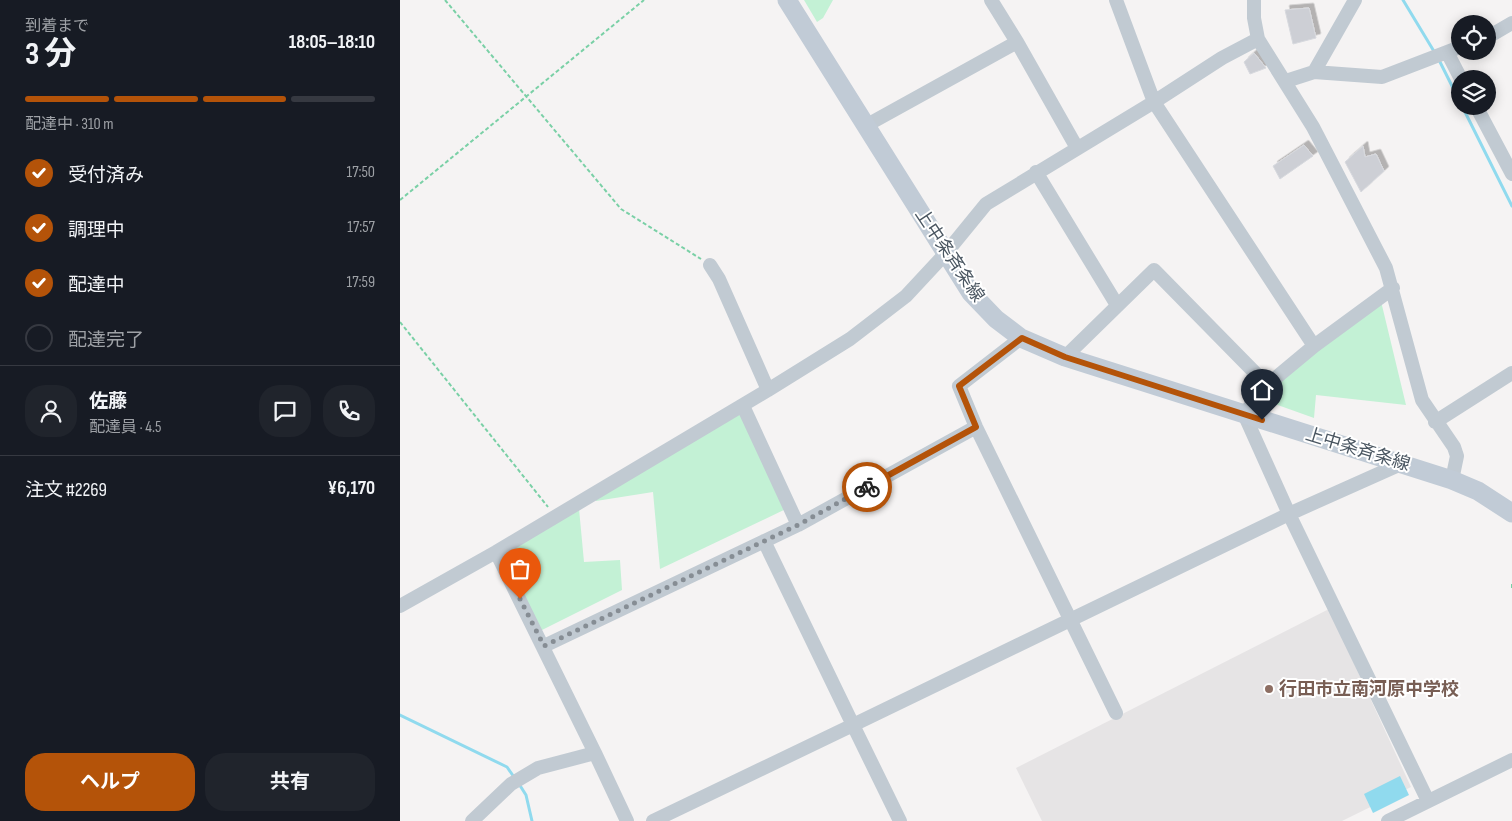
<!DOCTYPE html>
<html lang="ja">
<head>
<meta charset="utf-8">
<style>
  :root { --surface:#171b24; --page:#20242c; --text:#f1f3f6; --muted:#9ea1a6; --line:#363941; --accent:#b45309 }
  body { margin:0; font-family:"Sofia Sans Condensed","Noto Sans JP",sans-serif; background:var(--page); color:var(--text); height:100vh; display:flex; flex-direction:column; font-size:19px; white-space:nowrap }
  * { box-sizing:border-box; margin:0 }
  p { font-size:16px; color:var(--muted) }
  .icon { flex:none; width:28px; height:28px; fill:none; stroke:currentColor; stroke-width:2; stroke-linecap:round; stroke-linejoin:round }
  .map { position:relative; flex:1; overflow:hidden }
  .details { display:flex; flex-direction:column; background:var(--surface); width:400px }
  .details>* { flex:none }
  .fabs { position:absolute; left:1051px; top:15px; display:grid; gap:10px }
  .fabs a { display:grid; place-items:center; width:45px; height:45px; border-radius:50%; background:var(--surface); box-shadow:0 2px 12px #0003; font-size:25px }
  .pin { position:absolute; display:grid; place-items:center; width:42px; height:42px; color:#fff; margin:-51px -21px; border-radius:50% 50% 50% 0; rotate:-45deg; box-shadow:0 0 5px #0007 }
  .pin .icon { rotate:45deg }
  .courier { position:absolute; display:grid; place-items:center; width:50px; height:50px; margin:-25px; border:4px solid #b45309; border-radius:50%; background:#fff; color:#222; box-shadow:0 1px 6px #0007 }
  .head em { font-style:normal; font-weight:700 }
  .head div { display:flex; flex-direction:column-reverse }
  .head { display:flex; align-items:center; justify-content:space-between; height:85px; padding:0 25px }
  h1 { font-size:32px; font-weight:700; line-height:38px }
  .bar { display:grid; grid-template-columns:repeat(4,1fr); gap:8px 5px; align-content:center; height:60px; padding:0 25px }
  .bar i { height:6px; border-radius:4px; background:var(--line) }
  .bar .selected { background:var(--accent) }
  .bar p { grid-column:span 4 }
  .line { display:flex; align-items:center; gap:12px; padding:0 25px; border-top:1px solid var(--line) }
  .line div { flex:1 }
  .round { display:grid; place-items:center; flex:none; width:52px; height:52px; border-radius:20px; background:var(--page) }
  ol { padding:0 25px; list-style:none }
  li { display:flex; align-items:center; gap:15px; height:55px }
  li p { margin-inline-start:auto }
  li .icon { padding:5px; border-radius:50%; background:var(--accent); color:#fff; stroke-width:4 }
  li:last-child { color:var(--muted) }
  li i { width:28px; height:28px; border:2px solid var(--line); border-radius:50% }
  .primary-button { display:flex; gap:10px; margin-top:auto; padding:10px 25px }
  .primary-button a { flex:1; height:58px; border-radius:20px; background:var(--accent); color:#fff; font-size:20px; font-weight:700; line-height:58px; text-align:center }
  .primary-button a+a { background:var(--page); color:var(--text) }
  main { display:flex; flex:1; min-height:0 }
  .map>svg:first-child { display:block }
</style>
</head>
<body>
<main>
<section class="details">
<div class="head"><div><h1>3 分</h1><p>到着まで</p></div><em>18:05–18:10</em></div>
<div class="bar"><i class="selected"></i><i class="selected"></i><i class="selected"></i><i></i><p>配達中 · 310 m</p></div>
<ol>
<li><svg class="icon" aria-label="check" viewBox="0 0 24 24"><path d="M5 12l5 5 9-10"/></svg>受付済み<p>17:50</p></li>
<li><svg class="icon" aria-label="check" viewBox="0 0 24 24"><path d="M5 12l5 5 9-10"/></svg>調理中<p>17:57</p></li>
<li><svg class="icon" aria-label="check" viewBox="0 0 24 24"><path d="M5 12l5 5 9-10"/></svg>配達中<p>17:59</p></li>
<li><i></i>配達完了</li>
</ol>
<div class="line" style="height:90px"><a class="round"><svg class="icon" aria-label="person" viewBox="0 0 24 24"><circle cx="12" cy="8" r="4"/><path d="M4 21q1-7 8-7t8 7"/></svg></a><div><b>佐藤</b><p>配達員 · 4.5</p></div><a class="round"><svg class="icon" aria-label="chat" viewBox="0 0 24 24"><path d="M4 5h16v11H9l-5 4z"/></svg></a><a class="round"><svg class="icon" aria-label="phone" viewBox="0 0 24 24"><path d="M5 4h4l2 5-3 2q2 4 5 5l2-3 5 2v4C11 20 4 13 5 4z"/></svg></a></div>
<div class="line" style="height:65px"><div>注文 #2269</div><b>¥6,170</b></div>
<div class="primary-button"><a>ヘルプ</a><a>共有</a></div>
</section>
<div class="map">
<svg width="1112" height="821" viewBox="0 0 1112 821">
  <defs>
    <filter id="shadow"><feDropShadow dx="4.5" dy="-4.5" stdDeviation="0" flood-color="#0004"/></filter>
  </defs>
  <rect width="100%" height="100%" fill="#f5f3f3"/>
  <path fill="#e6e4e5" d="M 929,609 L 1011,787 L 942,821 L 642,821 L 616,768 Z"/>
  <path fill="#c3f1d5" d="M 404,0 L 433,0 L 423,18 L 417,22 Z
    M 979,293 L 1006,405 L 916,395 L 914,418 L 847,394 Z
    M 338,404 L 388,508 L 260,569 L 253,492 L 196,501 L 194,487 Z
    M 178,498 L 184,562 L 220,560 L 222,590 L 140,631 L 100,545 Z"/>
  <path fill="#90daee" d="M 1000,776 L 1009,795 L 973,813 L 964,794 Z"/>
  <g fill="none" stroke-linecap="round" stroke-linejoin="round">
    <path stroke="#90daee" stroke-width="3" d="M 1003,0 L 1035,53
      M 1038,58 L 1060,102
      M 1062,106 L 1112,206
      M 0,715 L 107,767 L 114,777
      M 119,784 L 126,795 L 132,821"/>
  </g>
  <path fill="#cdcfd5" stroke="#d7d9de" filter="url(#shadow)" d="M 909,8 L 916,38 L 893,44 L 885,10 Z
    M 854,53 L 866,68 L 850,74 L 844,62 Z
    M 904,145 L 913,156 L 880,179 L 873,166 Z
    M 963,146 L 965,157 L 976,154 L 984,171 L 961,192 L 945,162 Z"/>
  <g fill="none" stroke-linecap="round" stroke-linejoin="round">
    <path stroke="#7ad0a6" stroke-width="2" stroke-dasharray="4 2.5" stroke-linecap="butt" d="M 45,0 L 221,209 L 301,259
      M 0,200 L 244,0
      M 0,322 L 148,507
      M 1112,584 L 1112,589"/>
    <path stroke="#c1cad2" stroke-width="14" d="M 591,0 L 617,42
      M 716,0 L 754,102 L 914,346
      M 854,0 L 854,18 L 858,39 L 913,127 L 986,268 L 1022,400 L 1054,447 L 1057,456 L 1052,480
      M 1088,37 L 1112,23
      M 1047,52 L 1061,79
      M 914,72 L 982,77 L 1060,47
      M 886,81 L 914,72 L 955,0
      M 1076,106 L 1112,174
      M 467,125 L 617,42 L 677,148
      M 636,172 L 717,305
      M 310,265 L 319,279 L 368,390 L 450,339 L 506,296 L 546,253 L 586,204 L 754,102 L 822,58 L 858,39
      M 993,288 L 914,346 L 867,385 L 844,414 L 889,514 L 1003,463
      M 621,338 L 559,386 L 576,427 L 716,713
      M 665,357 L 754,270 L 867,385
      M 343,406 L 398,525
      M 1035,422 L 1112,373
      M 0,606 L 96,552 L 368,390
      M 144,646 L 398,525 L 576,427
      M 195,753 L 227,821
      M 72,821 L 111,784 L 138,768 L 195,753 L 96,552
      M 253,821 L 453,725 L 364,541
      M 500,821 L 453,725 L 889,514 L 1028,801
      M 988,821 L 1112,760"/>
    <path stroke="#c1cbd6" stroke-width="19" d="M 387,0 L 571,293 L 596,319 L 621,338 L 665,357 L 1052,480 L 1078,491 L 1112,513"/>
  </g>
  <g fill="none" stroke-linecap="round" stroke-linejoin="round">
    <path stroke="#868d94" stroke-width="5" stroke-dasharray="0 9" d="M 120,599 L 144,646 L 398,525 L 467,487"/>
    <path stroke="#b45309" stroke-width="6" d="M 467,487 L 576,427 L 559,386 L 622,338 L 665,357 L 862,420"/>
  </g>
  <circle fill="#8d6e63" stroke="#fff" stroke-width="2" cx="869" cy="689" r="5"/>
  <g text-anchor="middle" stroke-width="4" stroke-linejoin="round" paint-order="stroke">
    <g font-size="18" fill="#4a5661" stroke="#fff">
      <text transform="translate(550 255) rotate(56)" y="6">上中条斉条線</text>
      <text transform="translate(958 449) rotate(17)" y="6">上中条斉条線</text>
    </g>
    <g font-size="18" font-weight="bold" fill="#785e54" stroke="#fff" text-anchor="start">
      <text x="879" y="695">行田市立南河原中学校</text>
    </g>
  </g>
</svg>
<div class="fabs">
<a><svg class="icon" aria-label="locate" viewBox="0 0 24 24"><circle cx="12" cy="12" r="6"/><path d="M12 2v4M12 18v4M2 12h4M18 12h4"/></svg></a>
<a><svg class="icon" aria-label="layers" viewBox="0 0 24 24"><path d="M12 4l9 5-9 5-9-5zM3 14l9 5 9-5"/></svg></a>
</div>
<div class="pin" style="left:120px;top:599px;background:#ea580c"><svg class="icon" aria-label="bag" viewBox="0 0 24 24"><path d="M5 8h14l-1 12H6zM9 8a3 3 0 0 1 6 0"/></svg></div>
<div class="pin" style="left:862px;top:420px;background:#1f2937"><svg class="icon" aria-label="home" viewBox="0 0 24 24"><path d="M3 11l9-7 9 7M6 9v11h12V9"/></svg></div>
<div class="courier" style="left:467px;top:487px"><svg class="icon" aria-label="bike" viewBox="0 0 24 24"><circle cx="6" cy="16" r="4"/><circle cx="18" cy="16" r="4"/><path d="M6 16l4-8h5l3 8M10 8l3 8H6M13 5h3"/></svg></div>
</div>
</main>
</body>
</html>
